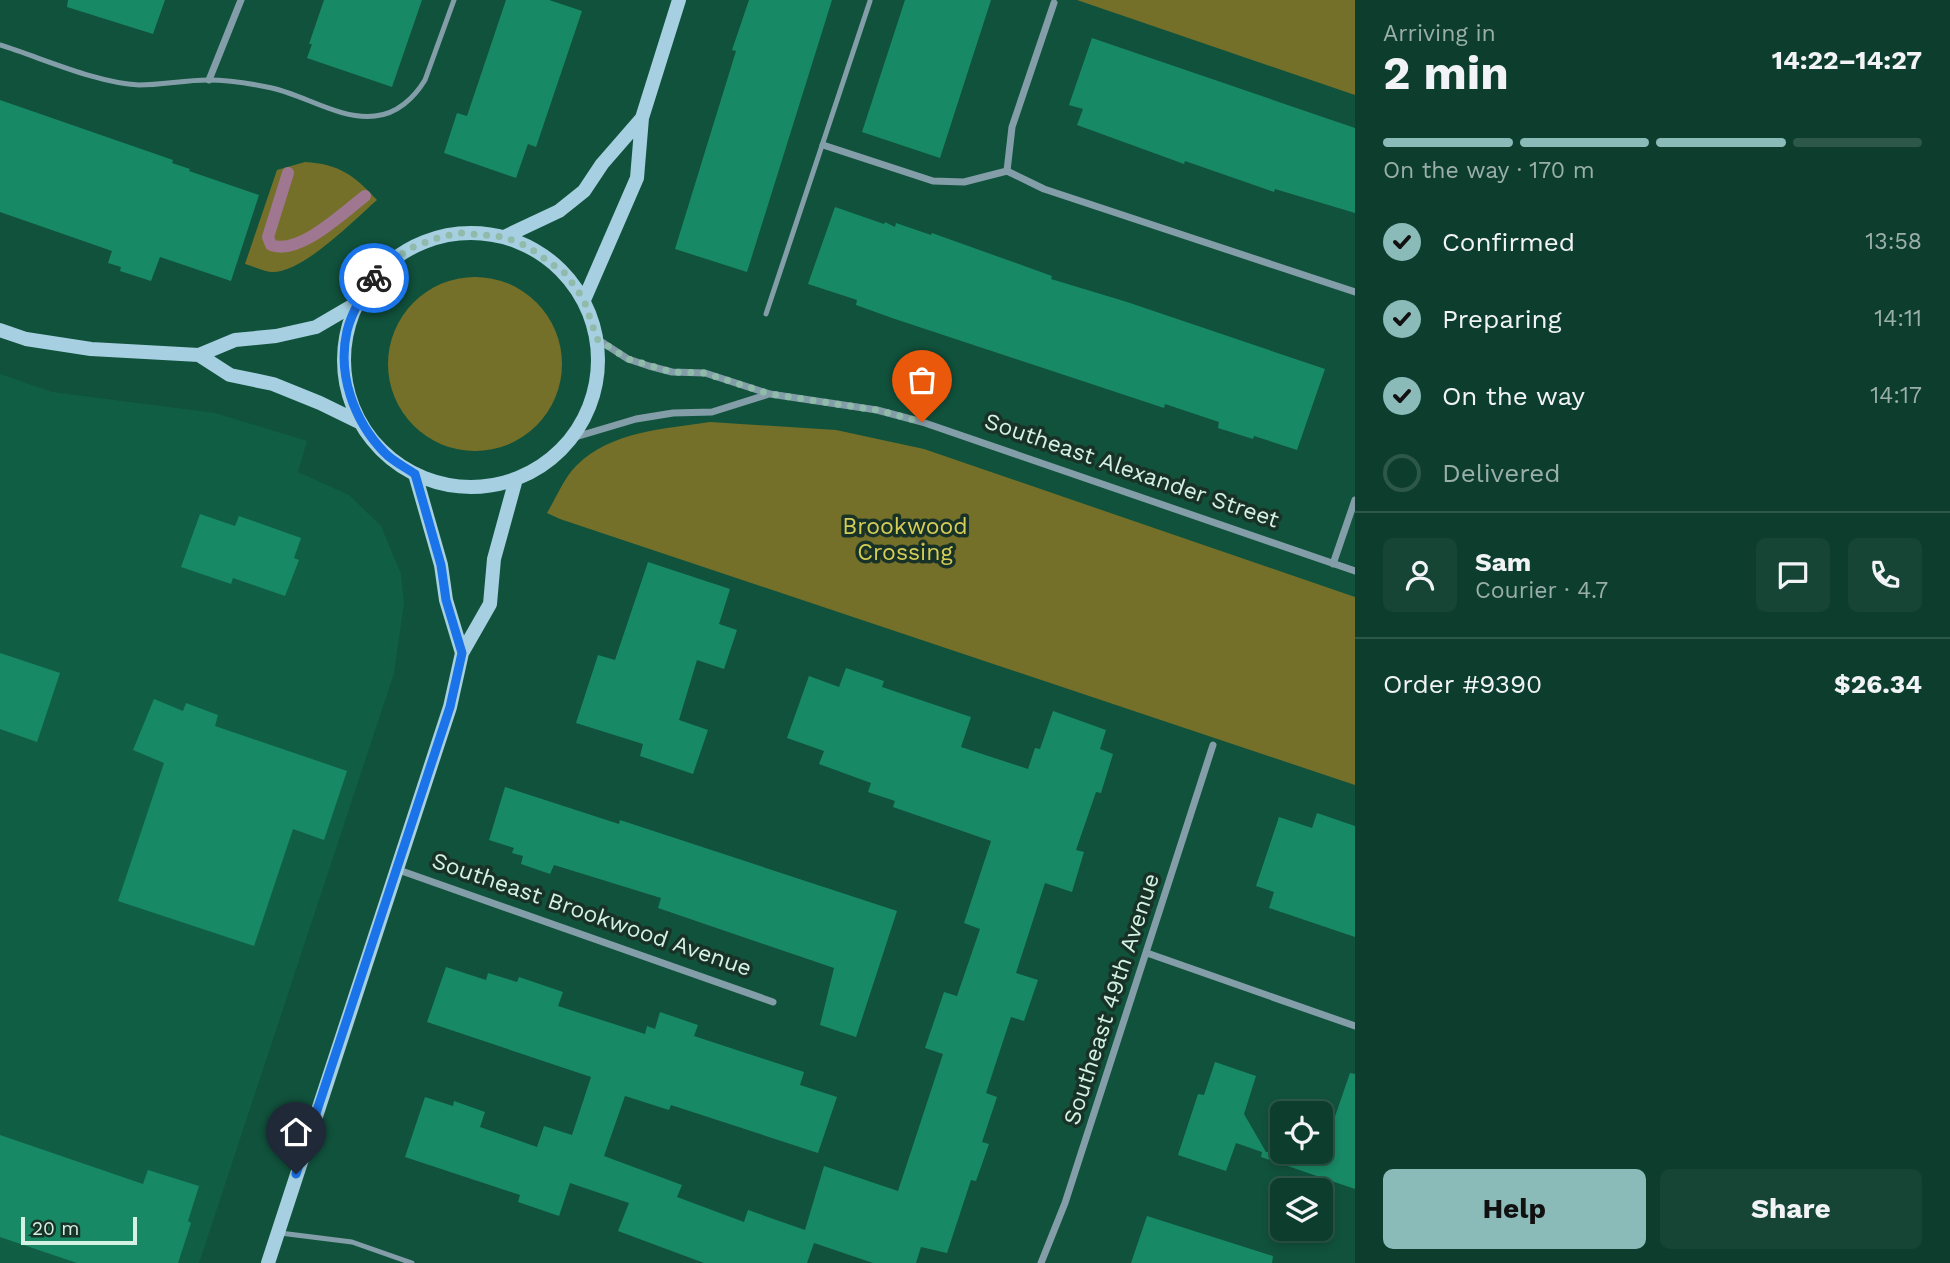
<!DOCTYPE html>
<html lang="en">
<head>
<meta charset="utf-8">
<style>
  :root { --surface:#0d3e2d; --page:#164535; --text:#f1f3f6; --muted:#9aaeaa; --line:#2d5749; --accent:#8bbbb9 }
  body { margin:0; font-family:"Work Sans",sans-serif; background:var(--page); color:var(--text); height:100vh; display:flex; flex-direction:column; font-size:26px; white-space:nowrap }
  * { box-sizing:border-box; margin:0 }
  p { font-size:23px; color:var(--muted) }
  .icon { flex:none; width:38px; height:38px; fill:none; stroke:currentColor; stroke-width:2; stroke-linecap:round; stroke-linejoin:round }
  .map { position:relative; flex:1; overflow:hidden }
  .side { display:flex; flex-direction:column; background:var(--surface); width:595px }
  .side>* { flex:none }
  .tools { position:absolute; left:1270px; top:1101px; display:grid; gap:14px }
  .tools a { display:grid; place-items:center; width:63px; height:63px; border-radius:10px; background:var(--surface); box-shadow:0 4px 10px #0003,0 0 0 2px var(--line); font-size:35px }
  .scale { position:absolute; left:21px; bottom:18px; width:116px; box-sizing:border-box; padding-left:7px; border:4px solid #d4f2e4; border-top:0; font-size:19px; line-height:24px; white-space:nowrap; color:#d4f2e4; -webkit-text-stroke:5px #193227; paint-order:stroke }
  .pin { position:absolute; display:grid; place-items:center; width:60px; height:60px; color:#fff; margin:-72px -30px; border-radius:50% 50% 50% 0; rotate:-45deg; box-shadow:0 0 7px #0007 }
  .pin .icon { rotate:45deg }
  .courier { position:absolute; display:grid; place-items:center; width:70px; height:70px; margin:-35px; border:5px solid #1a73e8; border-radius:50%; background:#fff; color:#222; box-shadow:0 2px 9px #0007 }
  .summary em { font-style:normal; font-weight:700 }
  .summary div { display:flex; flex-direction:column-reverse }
  .summary { display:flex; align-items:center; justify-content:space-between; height:119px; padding:0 28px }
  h1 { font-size:46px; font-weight:700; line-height:52px }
  .bar { display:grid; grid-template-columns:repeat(4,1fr); gap:10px 7px; align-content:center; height:84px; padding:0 28px }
  .bar i { height:9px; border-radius:5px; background:var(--line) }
  .bar .on { background:var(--accent) }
  .bar p { grid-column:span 4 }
  .line { display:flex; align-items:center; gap:18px; padding:0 28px; border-top:2px solid var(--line) }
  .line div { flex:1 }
  .round { display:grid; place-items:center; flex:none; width:74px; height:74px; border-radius:10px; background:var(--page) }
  ol { padding:0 28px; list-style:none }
  li { display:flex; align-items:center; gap:21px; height:77px }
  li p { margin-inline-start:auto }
  li .icon { padding:7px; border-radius:50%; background:var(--accent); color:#111; stroke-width:4 }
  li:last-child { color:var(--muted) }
  li i { width:38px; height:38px; border:4px solid var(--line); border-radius:50% }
  .button { display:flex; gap:14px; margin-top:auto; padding:14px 28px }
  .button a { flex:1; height:80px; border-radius:10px; background:var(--accent); color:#111; font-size:28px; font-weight:700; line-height:80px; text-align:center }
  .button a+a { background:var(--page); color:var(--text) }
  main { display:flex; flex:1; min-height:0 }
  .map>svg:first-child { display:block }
</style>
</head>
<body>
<main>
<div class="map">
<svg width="1355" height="1263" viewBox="0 0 1355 1263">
  <rect width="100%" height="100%" fill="#11523c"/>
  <path fill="#105f45" d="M 0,374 L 52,392 L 215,413 L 307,441 L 298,472 L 349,495 L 381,526 L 401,574 L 404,603 L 394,673 L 199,1263 L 0,1263 Z"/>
  <path fill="#757029" d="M 1077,0 L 1355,0 L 1355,95 Z
    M 305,162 C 339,164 354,175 377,200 C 354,220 302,274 271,272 C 262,271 253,266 245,264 L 277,170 Z
    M388 364a87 87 0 1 1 174 0a87 87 0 1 1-174 0Z
    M 710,422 L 836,430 L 924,449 L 1355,597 L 1355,785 L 560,519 L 547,513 C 556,498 564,478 576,466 C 611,431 664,429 710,422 Z"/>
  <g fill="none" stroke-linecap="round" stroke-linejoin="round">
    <path stroke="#a07791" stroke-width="12" d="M 288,173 L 268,237 L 271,245 C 299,256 344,212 365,196"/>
  </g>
  <path fill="#188965" d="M 68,0 L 165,0 L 153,34 L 67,7 Z
    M 324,0 L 422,0 L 392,87 L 307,58 L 312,44 L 309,44 Z
    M 506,0 L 549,0 L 582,11 L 536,147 L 528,144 L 516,178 L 444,153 L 457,113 L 467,116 Z
    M 749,0 L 832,0 L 747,272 L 675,249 L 736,51 L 732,50 Z
    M 905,0 L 991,0 L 940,158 L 862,132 Z
    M 1092,38 L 1355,128 L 1355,213 L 1275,189 L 1274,192 L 1185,161 L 1184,164 L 1077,125 L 1083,109 L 1069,105 Z
    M 0,100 L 173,160 L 172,163 L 190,169 L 189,171 L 259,195 L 231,281 L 160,257 L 151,281 L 120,271 L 121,267 L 108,263 L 112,251 L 0,212 Z
    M 835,207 L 884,224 L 885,222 L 895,227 L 896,223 L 931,235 L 932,233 L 1052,276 L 1051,279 L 1127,302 L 1325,369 L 1297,450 L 1254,436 L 1253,439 L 1218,428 L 1219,422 L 1165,404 L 1164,408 L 892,318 L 856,305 L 857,300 L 808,284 Z
    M 200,514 L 235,526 L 239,516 L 301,538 L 294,558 L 299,560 L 285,596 L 233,578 L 231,584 L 181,567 Z
    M 648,562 L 730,589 L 719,624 L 737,630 L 724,669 L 697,660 L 679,720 L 708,730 L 693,774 L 640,756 L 643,744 L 576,723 L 598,655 L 615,660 Z
    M 0,653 L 60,673 L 37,742 L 0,729 Z
    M 846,668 L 884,681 L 882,687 L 971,717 L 961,747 L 1028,769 L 1035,748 L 1040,749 L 1053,711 L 1106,730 L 1100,749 L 1113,754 L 1101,793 L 1096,792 L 1076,850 L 1084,852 L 1072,892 L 1045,883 L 1016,973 L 1038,980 L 1024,1021 L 1011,1017 L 986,1093 L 997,1097 L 982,1142 L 989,1144 L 976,1181 L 971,1180 L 947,1253 L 921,1247 L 916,1263 L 873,1263 L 814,1243 L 807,1263 L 704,1263 L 618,1231 L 629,1203 L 570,1183 L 559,1216 L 518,1202 L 520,1195 L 405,1157 L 425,1097 L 453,1106 L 454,1101 L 485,1112 L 480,1127 L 537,1147 L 544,1126 L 572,1135 L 591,1077 L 427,1022 L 446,967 L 486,980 L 488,973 L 517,982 L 519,977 L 563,992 L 558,1006 L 645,1034 L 647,1026 L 655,1029 L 660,1012 L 698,1025 L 694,1036 L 804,1072 L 800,1085 L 837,1097 L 818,1153 L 671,1105 L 669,1110 L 625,1096 L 604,1156 L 682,1185 L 677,1197 L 744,1222 L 748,1210 L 805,1230 L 824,1166 L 898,1191 L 943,1054 L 925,1048 L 944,992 L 957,996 L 980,929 L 964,923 L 991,841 L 893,807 L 895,801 L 868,792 L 871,783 L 819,764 L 824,751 L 787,738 L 809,676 L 839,687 Z
    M 154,699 L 183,711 L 186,703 L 218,715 L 215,726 L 347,771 L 324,840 L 293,829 L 254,946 L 118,901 L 164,763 L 133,750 Z
    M 505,787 L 619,824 L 620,820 L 897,911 L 856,1037 L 820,1025 L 834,968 L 658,908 L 661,898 L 554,865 L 550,874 L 521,864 L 523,856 L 512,853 L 514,848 L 489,840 Z
    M 1317,813 L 1355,826 L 1355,937 L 1269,908 L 1274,892 L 1256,886 L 1279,817 L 1312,828 Z
    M 1215,1062 L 1256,1076 L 1244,1114 L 1266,1152 L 1321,1152 L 1321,1124 L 1331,1128 L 1350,1073 L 1355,1074 L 1355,1189 L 1261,1157 L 1262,1152 L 1236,1143 L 1226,1171 L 1178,1155 L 1198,1094 L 1204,1095 Z
    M 0,1135 L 143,1184 L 148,1170 L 199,1186 L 188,1221 L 191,1223 L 178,1263 L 77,1263 L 0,1237 Z
    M 1147,1216 L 1273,1256 L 1272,1263 L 1131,1263 Z"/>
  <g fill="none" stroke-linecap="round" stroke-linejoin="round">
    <path stroke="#849ea9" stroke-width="5" d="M 0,45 C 42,58 96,83 139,85 C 162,85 185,80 208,80 C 227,80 248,83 267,87 C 302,93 338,120 375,116 C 397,114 414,98 425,80 L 454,0
      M 766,314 L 870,1
      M 280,1233 L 352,1242 L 412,1263"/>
    <path stroke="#849ea9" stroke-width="7" d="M 209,80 L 241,0
      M 823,145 L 933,181 L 964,182 L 1007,171 L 1044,189 L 1355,292
      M 1007,171 L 1012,127 L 1054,3
      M 597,339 L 628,359 L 649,366 L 672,372 L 705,373 L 770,394 L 877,410 L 922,422 L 1355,571
      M 572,438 L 636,419 L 673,413 L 712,412 L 769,394
      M 1333,564 L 1355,500
      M 396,869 L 773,1002
      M 1147,953 L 1355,1026
      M 1041,1263 L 1065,1203 L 1213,745"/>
    <path stroke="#a6d0e1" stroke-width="14" d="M344 360a127 127 0 1 1 254 0a127 127 0 1 1-254 0Z
      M 504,237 L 559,211 L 584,191 L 602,164 L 642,118
      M 584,300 L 637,178 L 642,118 L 679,0
      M 0,330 L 26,339 L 91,349 L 199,355 L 235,340 L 276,336 L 316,327 L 357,303
      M 199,355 L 230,375 L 273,384 L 320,403 L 361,423
      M 415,474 L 441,565 L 446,600 L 462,653
      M 268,1263 L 450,707 L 462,653 L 490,604 L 494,559 L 516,479"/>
  </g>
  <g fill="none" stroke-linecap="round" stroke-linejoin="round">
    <path stroke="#90baa9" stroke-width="7" stroke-dasharray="0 12.6" d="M 374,278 L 392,260 L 413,247 L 440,237 L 462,233 L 504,237 L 527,246 L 566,274 L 584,300 L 597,339 L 628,359 L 672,372 L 705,373 L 770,394 L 877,410 L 922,422"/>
    <path stroke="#1a73e8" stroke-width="9" d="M 296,1174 L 450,707 L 462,653 L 446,600 L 441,565 L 415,474 C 405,467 392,461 384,452 C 354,421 337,374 347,331 C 352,311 363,294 374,278"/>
  </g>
  <g text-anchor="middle" stroke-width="7" stroke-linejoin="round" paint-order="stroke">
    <g font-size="23" fill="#d4f2e4" stroke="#193227">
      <text transform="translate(1132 470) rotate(19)" y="8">Southeast Alexander Street</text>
      <text transform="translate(592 914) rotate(19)" y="8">Southeast Brookwood Avenue</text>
      <text transform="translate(1111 999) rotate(-72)" y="8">Southeast 49th Avenue</text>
    </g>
    <g font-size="23" fill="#d5cd55" stroke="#193227">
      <text x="905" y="534">Brookwood<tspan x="905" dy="26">Crossing</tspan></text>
    </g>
  </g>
</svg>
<div class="tools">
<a><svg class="icon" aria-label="locate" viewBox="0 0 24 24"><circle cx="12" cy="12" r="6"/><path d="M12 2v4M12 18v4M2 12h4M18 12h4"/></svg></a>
<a><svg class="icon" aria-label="layers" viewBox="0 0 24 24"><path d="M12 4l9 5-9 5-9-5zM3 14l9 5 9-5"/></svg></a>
</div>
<div class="scale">20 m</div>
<div class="pin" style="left:922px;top:422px;background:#ea580c"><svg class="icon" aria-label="bag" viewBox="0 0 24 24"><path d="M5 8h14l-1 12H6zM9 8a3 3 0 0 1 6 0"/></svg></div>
<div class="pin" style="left:296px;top:1174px;background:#1f2937"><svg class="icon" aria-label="home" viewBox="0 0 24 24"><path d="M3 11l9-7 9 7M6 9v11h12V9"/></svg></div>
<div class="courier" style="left:374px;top:278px"><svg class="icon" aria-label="bike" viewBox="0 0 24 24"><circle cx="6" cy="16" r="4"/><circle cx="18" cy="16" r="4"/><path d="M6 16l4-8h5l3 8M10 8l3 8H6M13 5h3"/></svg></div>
</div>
<section class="side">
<div class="summary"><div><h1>2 min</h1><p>Arriving in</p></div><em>14:22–14:27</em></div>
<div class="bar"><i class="on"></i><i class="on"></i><i class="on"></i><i></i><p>On the way · 170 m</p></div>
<ol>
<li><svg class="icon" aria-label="check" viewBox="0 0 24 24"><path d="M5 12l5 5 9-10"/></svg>Confirmed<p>13:58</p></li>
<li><svg class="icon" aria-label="check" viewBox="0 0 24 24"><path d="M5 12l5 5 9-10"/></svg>Preparing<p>14:11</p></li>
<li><svg class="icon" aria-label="check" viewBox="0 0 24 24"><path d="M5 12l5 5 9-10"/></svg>On the way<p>14:17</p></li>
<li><i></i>Delivered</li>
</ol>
<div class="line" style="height:126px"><a class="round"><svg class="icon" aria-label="person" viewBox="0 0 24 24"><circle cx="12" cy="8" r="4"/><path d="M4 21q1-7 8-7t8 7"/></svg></a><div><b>Sam</b><p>Courier · 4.7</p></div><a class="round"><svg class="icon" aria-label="chat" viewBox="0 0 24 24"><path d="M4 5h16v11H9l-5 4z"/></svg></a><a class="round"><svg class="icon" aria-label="phone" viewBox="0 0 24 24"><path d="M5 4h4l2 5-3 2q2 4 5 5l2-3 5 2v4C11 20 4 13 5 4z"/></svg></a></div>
<div class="line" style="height:91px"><div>Order #9390</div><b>$26.34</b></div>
<div class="button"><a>Help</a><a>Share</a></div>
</section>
</main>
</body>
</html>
